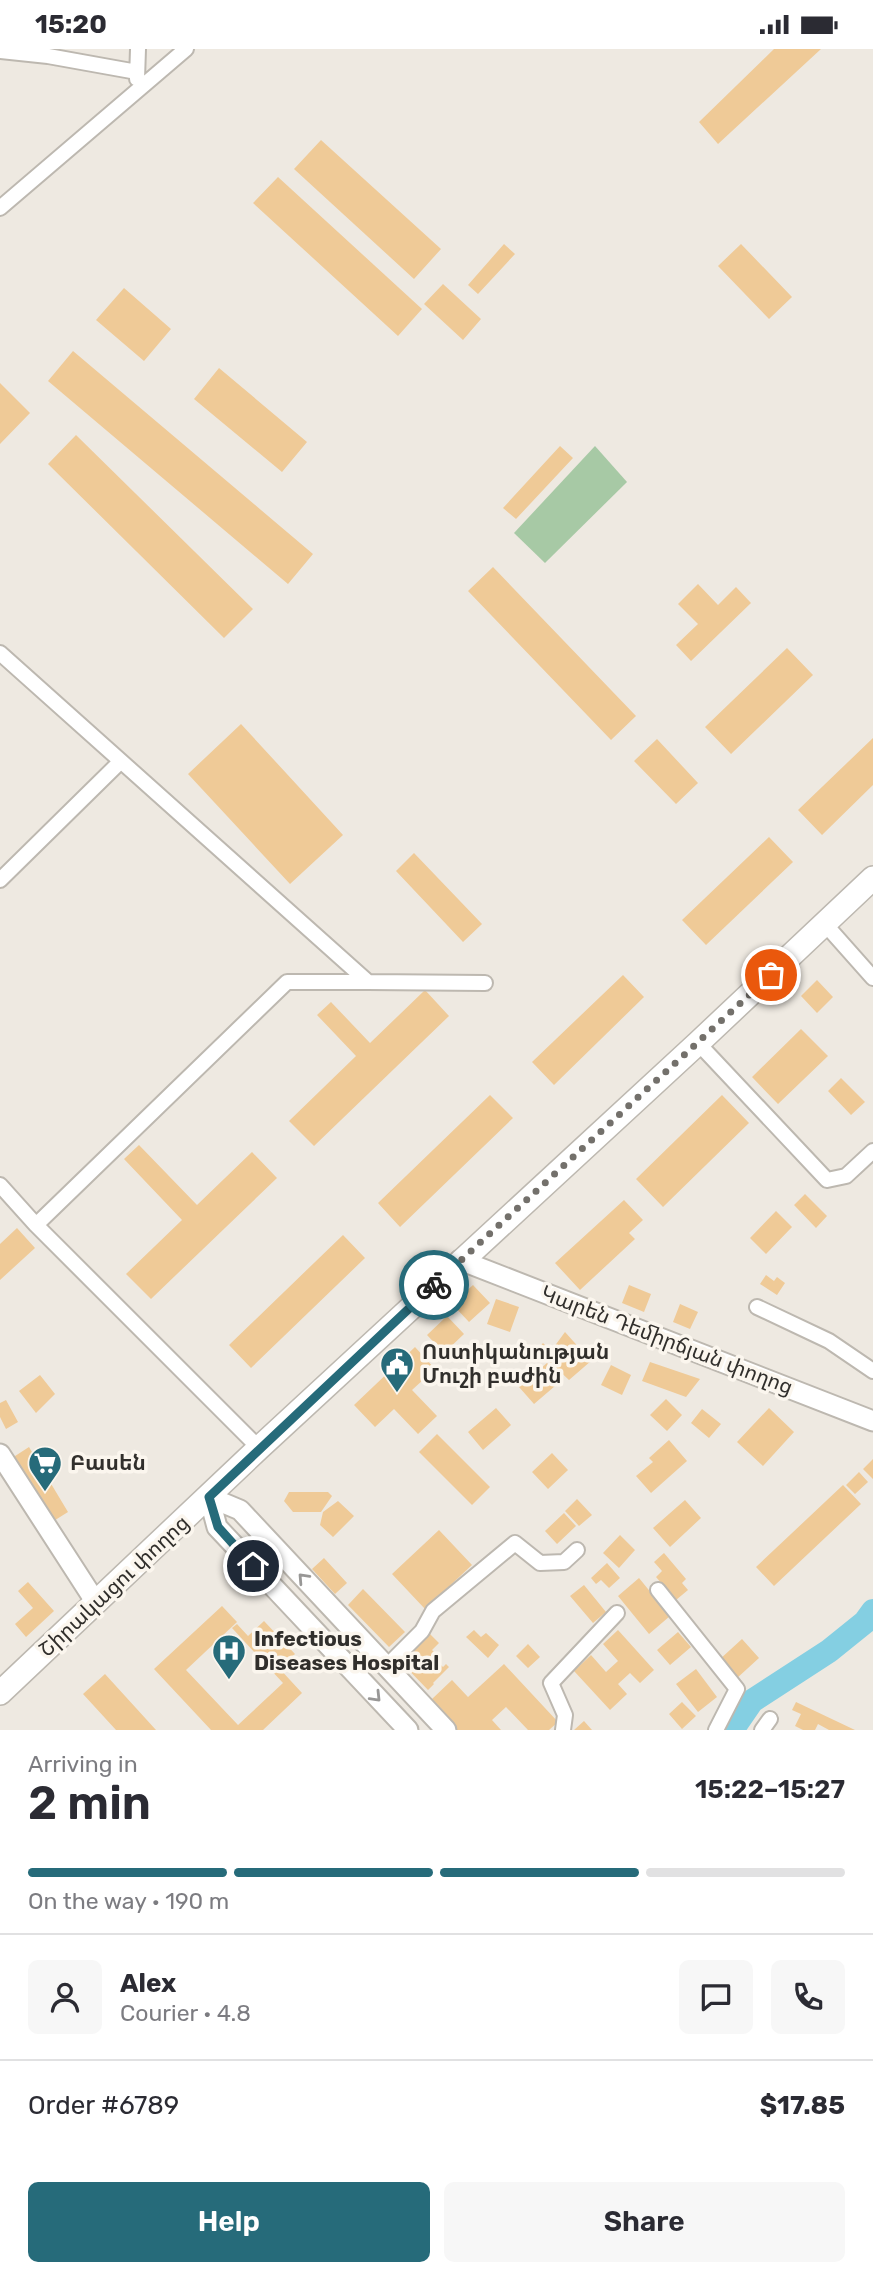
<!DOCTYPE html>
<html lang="en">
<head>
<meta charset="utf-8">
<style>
  :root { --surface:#fff; --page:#f7f7f7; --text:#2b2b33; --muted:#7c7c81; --line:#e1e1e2; --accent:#266b7a }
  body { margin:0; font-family:Rubik,"Noto Sans Armenian",sans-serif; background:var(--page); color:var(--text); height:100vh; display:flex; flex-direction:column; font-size:26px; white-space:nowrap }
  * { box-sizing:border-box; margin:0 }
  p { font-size:23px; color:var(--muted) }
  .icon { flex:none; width:38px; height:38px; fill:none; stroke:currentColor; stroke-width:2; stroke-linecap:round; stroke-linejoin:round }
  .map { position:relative; height:1681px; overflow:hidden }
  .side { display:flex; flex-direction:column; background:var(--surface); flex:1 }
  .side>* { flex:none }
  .pin { position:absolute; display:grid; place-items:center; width:60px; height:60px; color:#fff; margin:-30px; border:4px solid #fff; border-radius:50%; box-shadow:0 2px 7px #0007 }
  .courier { position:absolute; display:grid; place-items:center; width:70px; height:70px; margin:-35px; border:5px solid #266b7a; border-radius:50%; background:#fff; color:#222; box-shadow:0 2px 9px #0007 }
  .overview em { font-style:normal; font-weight:600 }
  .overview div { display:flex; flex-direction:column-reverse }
  .overview { display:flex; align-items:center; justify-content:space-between; height:119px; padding:0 28px }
  h1 { font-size:46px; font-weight:600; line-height:52px }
  .bar { display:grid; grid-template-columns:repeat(4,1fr); gap:10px 7px; align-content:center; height:84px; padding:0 28px }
  .bar i { height:9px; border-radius:5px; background:var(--line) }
  .bar .active { background:var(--accent) }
  .bar p { grid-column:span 4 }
  .line { display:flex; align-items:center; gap:18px; padding:0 28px; border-top:2px solid var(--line) }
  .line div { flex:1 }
  .round { display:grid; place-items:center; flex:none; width:74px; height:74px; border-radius:10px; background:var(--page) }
  .cta { display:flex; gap:14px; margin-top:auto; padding:14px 28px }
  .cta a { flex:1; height:80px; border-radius:10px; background:var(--accent); color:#fff; font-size:28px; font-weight:600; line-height:80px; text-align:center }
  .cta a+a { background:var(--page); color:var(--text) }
  .status { display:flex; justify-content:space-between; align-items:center; height:49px; padding:0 35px; background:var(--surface); direction:ltr }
  .status svg { height:19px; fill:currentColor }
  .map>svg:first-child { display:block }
</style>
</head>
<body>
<div class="status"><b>15:20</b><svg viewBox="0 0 49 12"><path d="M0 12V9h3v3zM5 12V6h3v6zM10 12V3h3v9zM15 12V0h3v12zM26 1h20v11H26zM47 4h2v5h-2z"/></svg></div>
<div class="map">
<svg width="873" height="1681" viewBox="0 0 873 1681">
  <rect width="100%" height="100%" fill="#eee9e1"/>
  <path fill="#a7c9a5" d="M 595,397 L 627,433 L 545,514 L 514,484 Z"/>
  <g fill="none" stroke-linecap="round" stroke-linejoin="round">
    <path stroke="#84cfe2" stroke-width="24" d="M 732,1681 L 752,1652 L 829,1602 L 865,1573 L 873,1562"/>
  </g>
  <path fill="#efca97" d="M 774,0 L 821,0 L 718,95 L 699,73 Z
    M 321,91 L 441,200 L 414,230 L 294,120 Z
    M 278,128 L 422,260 L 398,287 L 253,154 Z
    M 504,195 L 515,205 L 478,245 L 468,236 Z
    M 741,195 L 792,248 L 769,270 L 718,217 Z
    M 443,235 L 481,270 L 463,291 L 424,255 Z
    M 124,239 L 171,280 L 144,312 L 96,271 Z
    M 73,302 L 313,505 L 288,535 L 48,332 Z
    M 219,319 L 307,393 L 282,423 L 194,350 Z
    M 0,334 L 30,364 L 0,395 Z
    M 76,386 L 253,560 L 224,589 L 48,415 Z
    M 560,397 L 573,409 L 516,470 L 503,459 Z
    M 493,518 L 636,667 L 611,691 L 468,542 Z
    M 698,535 L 718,556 L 736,538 L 751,554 L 691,612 L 676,596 L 698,575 L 678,555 Z
    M 787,599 L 813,626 L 731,705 L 705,678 Z
    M 241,675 L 343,786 L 290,835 L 188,725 Z
    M 873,689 L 873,736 L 822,786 L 798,761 Z
    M 657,690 L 698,734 L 676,755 L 634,712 Z
    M 769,788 L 793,813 L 706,896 L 682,871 Z
    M 414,804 L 482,875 L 463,893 L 396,822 Z
    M 623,926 L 644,948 L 554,1036 L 532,1013 Z
    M 817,931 L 833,948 L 817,964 L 801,947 Z
    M 425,941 L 449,967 L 314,1097 L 289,1072 L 356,1007 L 317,966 L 331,953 L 370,994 Z
    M 801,980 L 828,1007 L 778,1055 L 752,1028 Z
    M 841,1029 L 865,1053 L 851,1066 L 828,1042 Z
    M 490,1046 L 513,1069 L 400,1178 L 378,1154 Z
    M 722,1046 L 749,1074 L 663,1158 L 636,1130 Z
    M 139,1096 L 197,1156 L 252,1103 L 277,1129 L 151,1250 L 126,1225 L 182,1171 L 124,1110 Z
    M 805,1145 L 827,1167 L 816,1179 L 794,1156 Z
    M 624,1151 L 643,1171 L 629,1184 L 635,1190 L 580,1241 L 555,1214 Z
    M 776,1162 L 792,1178 L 766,1205 L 750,1189 Z
    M 17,1179 L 35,1199 L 0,1231 L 0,1195 Z
    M 343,1186 L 365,1209 L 251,1319 L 229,1296 Z
    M 766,1226 L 774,1232 L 777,1228 L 785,1234 L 777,1246 L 760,1235 Z
    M 473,1236 L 490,1254 L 469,1273 L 452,1255 Z
    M 629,1236 L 651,1245 L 644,1263 L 622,1254 Z
    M 496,1250 L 519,1258 L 510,1283 L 487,1275 Z
    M 680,1255 L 698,1263 L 690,1280 L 673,1273 Z
    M 447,1267 L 464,1285 L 444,1304 L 427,1286 Z
    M 565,1283 L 591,1312 L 569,1331 L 537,1301 L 543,1294 L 551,1302 Z
    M 415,1298 L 435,1320 L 412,1341 L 437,1367 L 418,1385 L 394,1360 L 375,1378 L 354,1356 Z
    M 650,1313 L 700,1330 L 686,1348 L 642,1332 Z
    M 547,1314 L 562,1331 L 534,1355 L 519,1338 Z
    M 611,1316 L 631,1326 L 622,1346 L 601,1336 Z
    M 40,1326 L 55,1345 L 36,1364 L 19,1342 Z
    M 666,1350 L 682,1366 L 667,1382 L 650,1366 Z
    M 6,1351 L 18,1373 L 6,1380 L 0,1368 L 0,1354 Z
    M 496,1359 L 511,1376 L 483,1401 L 468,1383 Z
    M 769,1359 L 794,1383 L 763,1417 L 737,1393 Z
    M 702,1360 L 721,1375 L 709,1389 L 691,1374 Z
    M 437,1385 L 490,1438 L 472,1456 L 419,1403 Z
    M 669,1391 L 687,1412 L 651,1444 L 636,1427 L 653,1413 L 649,1409 Z
    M 29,1398 L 68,1463 L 52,1473 L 12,1409 Z
    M 552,1404 L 568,1421 L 548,1440 L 532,1423 Z
    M 873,1410 L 873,1430 L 863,1420 Z
    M 859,1423 L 868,1433 L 855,1445 L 846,1436 Z
    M 843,1436 L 861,1455 L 774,1537 L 756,1518 Z
    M 289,1443 L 328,1443 L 332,1447 L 321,1463 L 293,1463 L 284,1452 Z
    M 577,1450 L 592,1466 L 579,1477 L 565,1462 Z
    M 685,1451 L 701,1469 L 670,1498 L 653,1479 Z
    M 338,1452 L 354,1467 L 333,1488 L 320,1476 L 323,1463 Z
    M 564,1464 L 576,1477 L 557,1495 L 545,1482 Z
    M 439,1481 L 472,1516 L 425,1560 L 392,1525 Z
    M 620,1486 L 635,1501 L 619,1519 L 603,1504 Z
    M 664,1504 L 686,1530 L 682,1534 L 688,1541 L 676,1551 L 656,1528 L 662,1522 L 654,1513 Z
    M 324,1509 L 347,1534 L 335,1545 L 312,1520 Z
    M 607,1514 L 620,1529 L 609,1539 L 601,1531 L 596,1535 L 591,1529 Z
    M 639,1529 L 670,1567 L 649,1585 L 618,1547 Z
    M 28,1533 L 54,1562 L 26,1588 L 15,1575 L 33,1559 L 18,1542 Z
    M 584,1536 L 606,1563 L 593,1574 L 570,1547 Z
    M 363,1540 L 405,1583 L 389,1598 L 348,1556 Z
    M 222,1557 L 237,1573 L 186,1621 L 238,1676 L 283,1634 L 232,1579 L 237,1575 L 248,1587 L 264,1572 L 295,1605 L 279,1619 L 302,1644 L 263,1681 L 211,1681 L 154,1620 Z
    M 474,1581 L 481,1588 L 486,1584 L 499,1596 L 488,1609 L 466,1588 Z
    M 618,1581 L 654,1621 L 640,1634 L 630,1624 L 618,1635 L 627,1645 L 610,1661 L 574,1622 L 591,1606 L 606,1623 L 618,1612 L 603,1595 Z
    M 678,1583 L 691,1598 L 670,1616 L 657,1601 Z
    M 430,1585 L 439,1594 L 432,1601 L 441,1610 L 438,1613 L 443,1618 L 446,1615 L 449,1618 L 433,1634 L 434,1635 L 428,1641 L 399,1611 L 423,1589 L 424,1591 Z
    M 742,1590 L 759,1609 L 736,1630 L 719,1611 Z
    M 528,1595 L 540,1608 L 528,1619 L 516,1607 Z
    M 504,1615 L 558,1673 L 549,1681 L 528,1681 L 506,1658 L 492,1671 L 501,1681 L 455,1681 L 445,1669 L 448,1667 L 432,1650 L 452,1631 L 468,1648 Z
    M 696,1620 L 717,1648 L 698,1663 L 676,1635 Z
    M 105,1625 L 156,1681 L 116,1681 L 83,1645 Z
    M 682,1653 L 696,1667 L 682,1680 L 669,1665 Z
    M 796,1653 L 855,1681 L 829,1681 L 818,1675 L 815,1681 L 803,1681 L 795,1677 L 801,1665 L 792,1661 Z
    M 584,1672 L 592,1681 L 574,1681 Z"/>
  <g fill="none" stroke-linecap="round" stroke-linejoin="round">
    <g stroke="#bdb8b0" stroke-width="18">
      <path id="street" d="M 0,2 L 48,7 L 137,23
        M 137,30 L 138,0
        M 0,159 L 186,0
        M 0,604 L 368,933 L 485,934
        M 0,831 L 120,713
        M 825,875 L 873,929
        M 698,994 L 827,1131 L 846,1127 L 873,1102
        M 0,1136 L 36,1176 L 259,1399
        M 36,1176 L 287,933 L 368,933
        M 757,1258 L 829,1292 L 873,1322
        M 658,1541 L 737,1640 L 716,1681
        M 386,1618 L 422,1582 L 433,1562 L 515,1494 L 540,1514 L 564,1513 L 577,1501
        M 563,1681 L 565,1666 L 551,1634 L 617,1564
        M 762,1681 L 770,1670"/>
    </g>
    <g stroke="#bdb8b0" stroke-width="23">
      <path id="secondary" d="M 460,1211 L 873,1372
        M 0,1405 L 95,1552
        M 209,1448 L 240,1461 L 446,1681
        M 209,1448 L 217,1478 L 408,1681"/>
    </g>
    <g stroke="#bdb8b0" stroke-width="26">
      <path id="primary" d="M 0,1644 L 259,1399 L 698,994 L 873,829"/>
    </g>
    <use href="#street" stroke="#fff" stroke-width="14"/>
    <use href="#secondary" stroke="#fff" stroke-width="19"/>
    <use href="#primary" stroke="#fff" stroke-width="23"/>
  </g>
  <defs><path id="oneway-chevron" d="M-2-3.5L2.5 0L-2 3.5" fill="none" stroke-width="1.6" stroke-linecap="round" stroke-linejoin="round" transform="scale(1.75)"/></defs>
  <g stroke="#989796">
    <use href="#oneway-chevron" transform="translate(303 1529) rotate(-133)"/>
    <use href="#oneway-chevron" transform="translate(376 1648) rotate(46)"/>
  </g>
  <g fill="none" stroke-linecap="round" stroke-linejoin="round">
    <path stroke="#73706b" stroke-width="7" stroke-dasharray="0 12.6" d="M 434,1236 L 771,926"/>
    <path stroke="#266b7a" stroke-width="9" d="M 253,1517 L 218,1478 L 209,1448 L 434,1236"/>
  </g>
  <defs>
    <g id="civic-pin" transform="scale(1.75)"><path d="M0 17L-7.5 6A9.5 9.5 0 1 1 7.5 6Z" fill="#266b7a" stroke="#fbf6ee"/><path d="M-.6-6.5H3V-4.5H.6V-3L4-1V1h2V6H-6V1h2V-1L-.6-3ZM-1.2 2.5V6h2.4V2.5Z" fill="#fff"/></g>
    <g id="supermarket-pin" transform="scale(1.75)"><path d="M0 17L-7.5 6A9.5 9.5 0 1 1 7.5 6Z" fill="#266b7a" stroke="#fbf6ee"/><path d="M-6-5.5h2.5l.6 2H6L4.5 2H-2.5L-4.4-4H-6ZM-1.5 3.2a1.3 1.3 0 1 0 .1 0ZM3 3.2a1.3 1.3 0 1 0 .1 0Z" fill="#fff"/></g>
    <g id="hospital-pin" transform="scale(1.75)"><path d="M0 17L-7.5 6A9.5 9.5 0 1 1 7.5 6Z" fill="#266b7a" stroke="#fbf6ee"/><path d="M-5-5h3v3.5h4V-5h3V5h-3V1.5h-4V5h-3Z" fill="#fff"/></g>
  </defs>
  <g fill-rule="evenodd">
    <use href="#civic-pin" x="397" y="1315"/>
    <use href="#supermarket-pin" x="45" y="1414"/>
    <use href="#hospital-pin" x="229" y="1602"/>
  </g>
  <g text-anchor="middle" stroke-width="7" stroke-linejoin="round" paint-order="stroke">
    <g font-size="21" fill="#312f2c" stroke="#fbf6ee">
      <text transform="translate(667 1291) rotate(21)" y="7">Կարեն Դեմիրճյան փողոց</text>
      <text transform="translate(114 1537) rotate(-43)" y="7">Շիրակացու փողոց</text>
    </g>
    <g font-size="21" font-weight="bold" fill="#312f2c" stroke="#fbf6ee" text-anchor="start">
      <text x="422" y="1310">Ոստիկանության<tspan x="422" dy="24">Մուշի բաժին</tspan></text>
      <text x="70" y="1421">Բասեն</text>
      <text x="254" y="1597">Infectious<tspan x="254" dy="24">Diseases Hospital</tspan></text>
    </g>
  </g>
</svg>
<div class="pin" style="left:771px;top:926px;background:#ea580c"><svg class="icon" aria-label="bag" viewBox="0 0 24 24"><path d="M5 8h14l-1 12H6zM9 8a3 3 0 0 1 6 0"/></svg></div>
<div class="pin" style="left:253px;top:1517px;background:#1f2937"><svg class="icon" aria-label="home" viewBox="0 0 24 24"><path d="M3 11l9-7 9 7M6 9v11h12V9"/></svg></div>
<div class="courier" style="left:434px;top:1236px"><svg class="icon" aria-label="bike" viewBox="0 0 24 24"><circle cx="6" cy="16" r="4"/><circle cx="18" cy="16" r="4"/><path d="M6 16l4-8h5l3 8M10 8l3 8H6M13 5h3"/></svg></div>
</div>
<section class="side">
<div class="overview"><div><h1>2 min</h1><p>Arriving in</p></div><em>15:22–15:27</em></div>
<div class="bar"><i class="active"></i><i class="active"></i><i class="active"></i><i></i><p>On the way · 190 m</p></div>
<div class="line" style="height:126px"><a class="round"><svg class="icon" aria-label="person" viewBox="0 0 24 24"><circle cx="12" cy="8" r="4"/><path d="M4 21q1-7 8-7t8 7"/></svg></a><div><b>Alex</b><p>Courier · 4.8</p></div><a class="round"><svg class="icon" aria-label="chat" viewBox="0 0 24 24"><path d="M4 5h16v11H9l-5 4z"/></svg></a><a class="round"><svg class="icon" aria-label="phone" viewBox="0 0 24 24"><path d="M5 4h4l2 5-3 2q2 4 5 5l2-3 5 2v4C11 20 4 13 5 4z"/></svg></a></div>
<div class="line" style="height:91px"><div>Order #6789</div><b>$17.85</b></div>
<div class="cta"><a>Help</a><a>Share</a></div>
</section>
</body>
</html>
